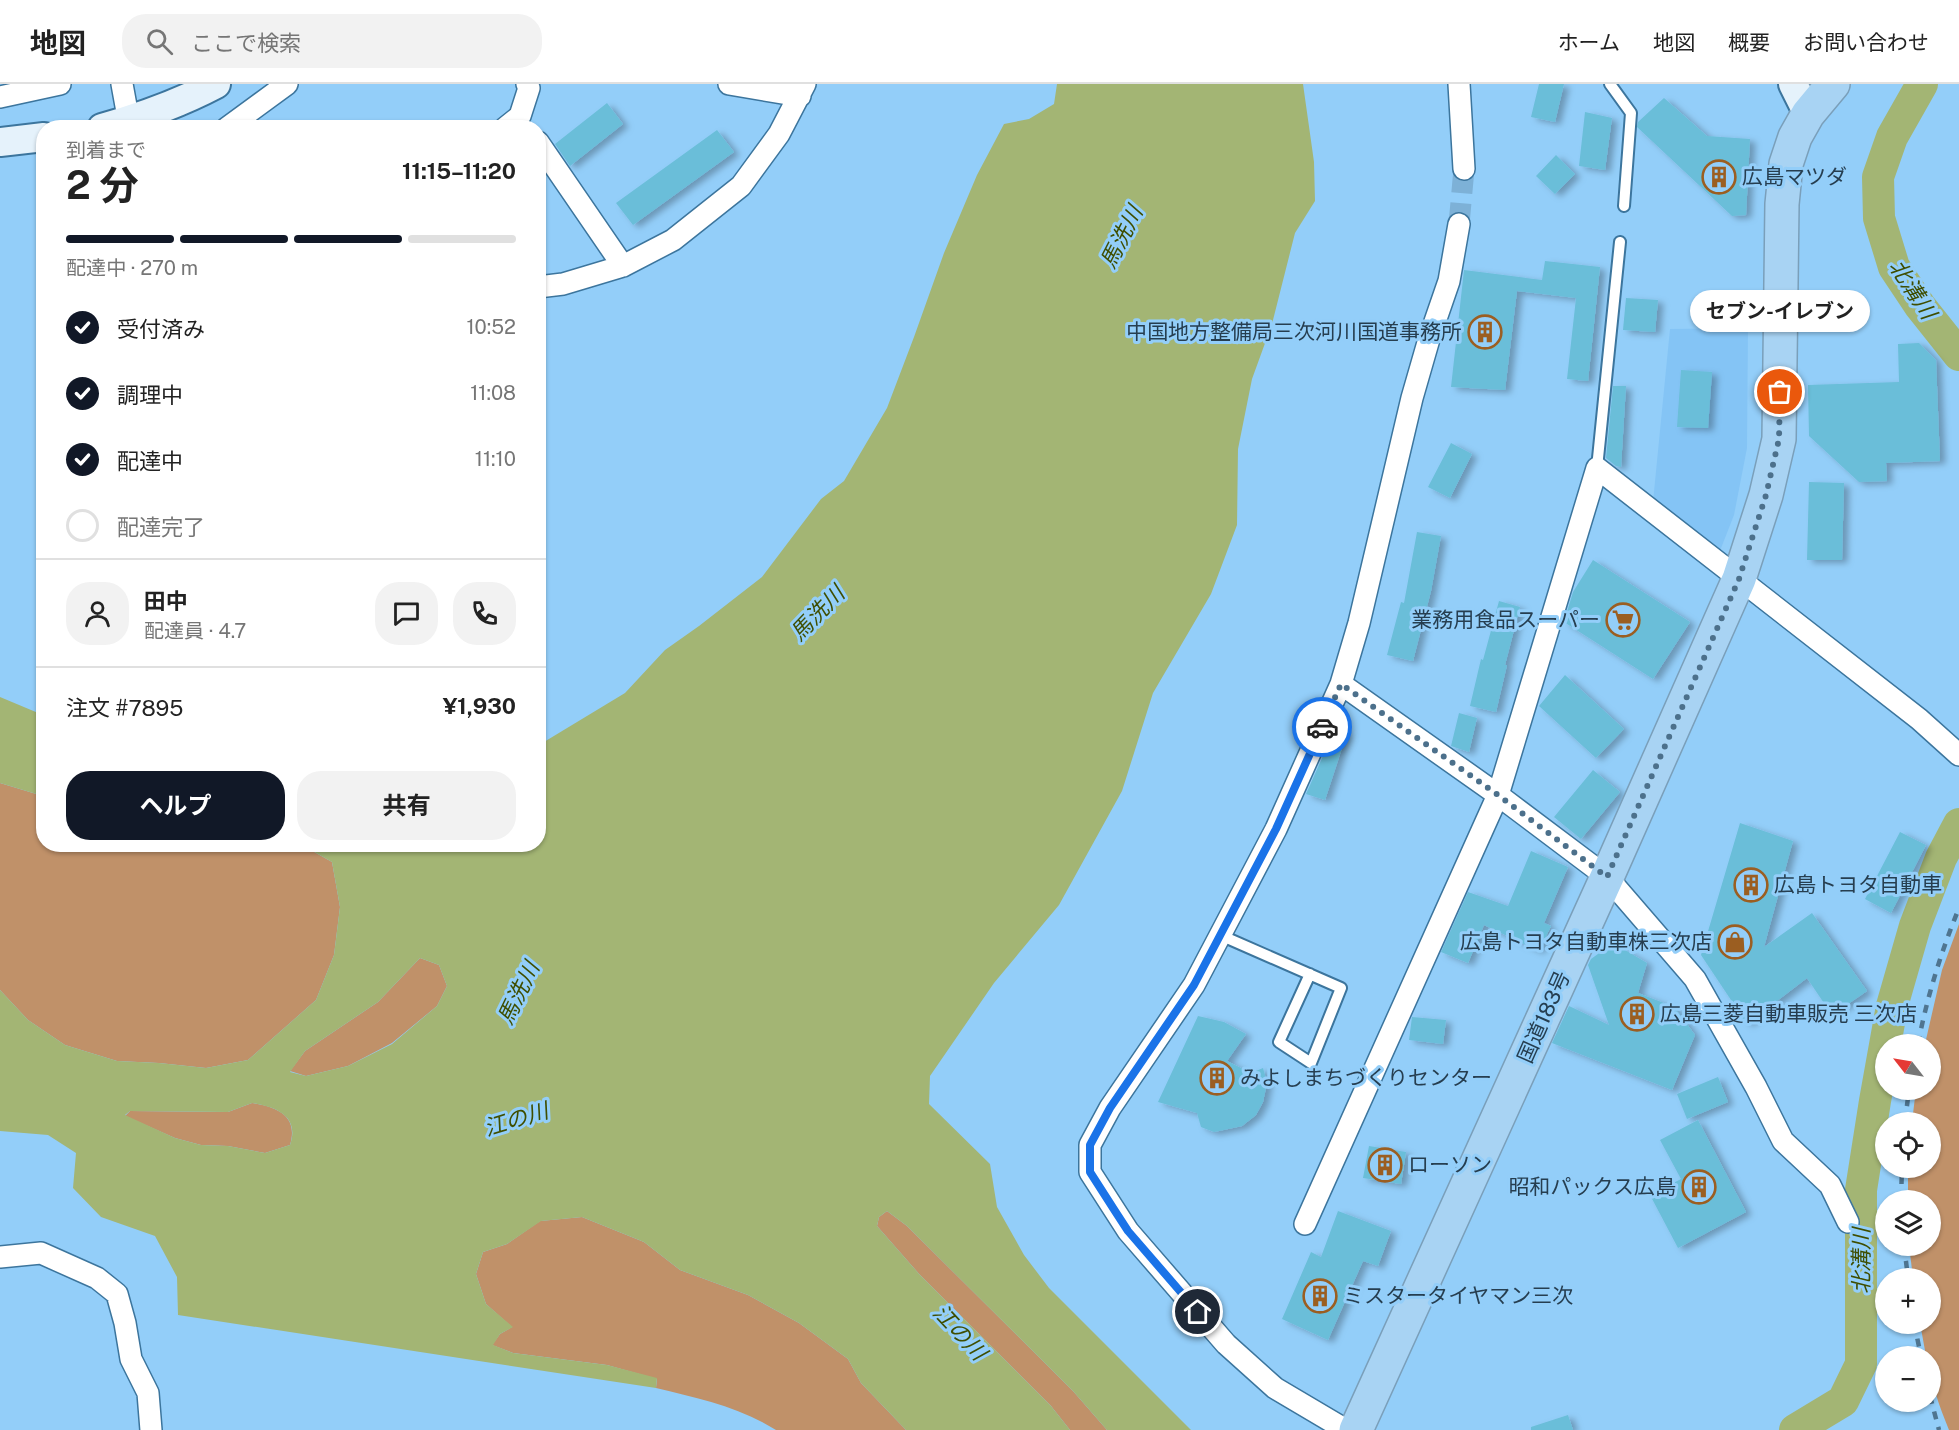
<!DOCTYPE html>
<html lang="ja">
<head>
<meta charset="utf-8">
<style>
  :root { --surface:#fff; --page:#f2f2f2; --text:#222; --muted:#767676; --line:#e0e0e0; --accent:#111827 }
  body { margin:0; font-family:"Public Sans","Noto Sans JP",sans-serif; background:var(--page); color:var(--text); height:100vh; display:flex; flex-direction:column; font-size:22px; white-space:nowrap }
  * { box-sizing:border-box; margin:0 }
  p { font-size:20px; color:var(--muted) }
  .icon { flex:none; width:33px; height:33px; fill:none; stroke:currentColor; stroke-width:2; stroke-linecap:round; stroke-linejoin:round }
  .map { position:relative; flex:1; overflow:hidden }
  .drawer { position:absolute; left:36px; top:36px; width:510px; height:732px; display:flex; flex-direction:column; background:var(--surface); border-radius:24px; box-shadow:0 2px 4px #0004 }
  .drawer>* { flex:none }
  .needle { width:39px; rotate:301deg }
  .buttons { position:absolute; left:1875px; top:950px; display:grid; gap:12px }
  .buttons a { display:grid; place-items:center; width:66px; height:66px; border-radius:50%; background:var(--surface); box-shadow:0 2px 4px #0004; font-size:30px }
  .pin { position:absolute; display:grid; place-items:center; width:51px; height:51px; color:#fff; margin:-26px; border:3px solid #fff; border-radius:50%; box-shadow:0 2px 6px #0007 }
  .courier { position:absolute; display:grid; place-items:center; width:60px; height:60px; margin:-30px; border:4px solid #1a73e8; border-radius:50%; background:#fff; color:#222; box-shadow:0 2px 8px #0007 }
  .bubble { position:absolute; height:42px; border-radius:21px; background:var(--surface); box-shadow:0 2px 4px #0004; font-size:20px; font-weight:700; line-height:42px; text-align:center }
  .overview em { font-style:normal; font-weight:700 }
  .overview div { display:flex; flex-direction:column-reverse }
  .overview { display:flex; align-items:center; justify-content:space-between; height:102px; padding:0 30px }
  h1 { font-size:39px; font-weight:700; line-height:45px }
  .bar { display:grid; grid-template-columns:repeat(4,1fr); gap:9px 6px; align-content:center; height:72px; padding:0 30px }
  .bar i { height:8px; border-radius:4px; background:var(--line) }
  .bar .active { background:var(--accent) }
  .bar p { grid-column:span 4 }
  .line { display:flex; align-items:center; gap:15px; padding:0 30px; border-top:2px solid var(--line) }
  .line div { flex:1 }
  .round { display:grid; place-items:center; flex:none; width:63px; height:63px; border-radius:24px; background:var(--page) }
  ol { padding:0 30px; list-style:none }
  li { display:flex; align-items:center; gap:18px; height:66px }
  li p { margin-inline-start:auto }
  li .icon { padding:6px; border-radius:50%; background:var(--accent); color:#fff; stroke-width:4 }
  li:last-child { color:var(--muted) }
  li i { width:33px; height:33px; border:3px solid var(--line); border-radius:50% }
  .cta { display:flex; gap:12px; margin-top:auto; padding:12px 30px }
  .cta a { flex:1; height:69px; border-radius:24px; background:var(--accent); color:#fff; font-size:24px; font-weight:700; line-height:69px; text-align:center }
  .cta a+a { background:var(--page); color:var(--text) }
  header { display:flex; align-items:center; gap:36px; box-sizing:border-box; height:84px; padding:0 30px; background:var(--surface); border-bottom:2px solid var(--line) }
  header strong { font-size:28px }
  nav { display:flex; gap:33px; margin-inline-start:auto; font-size:21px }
  .search { width:420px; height:54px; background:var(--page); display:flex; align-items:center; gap:15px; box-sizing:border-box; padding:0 21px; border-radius:24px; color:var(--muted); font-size:22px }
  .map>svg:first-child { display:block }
</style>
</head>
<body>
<header>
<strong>地図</strong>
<div class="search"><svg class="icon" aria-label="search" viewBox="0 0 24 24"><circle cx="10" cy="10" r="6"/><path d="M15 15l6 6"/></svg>ここで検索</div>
<nav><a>ホーム</a><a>地図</a><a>概要</a><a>お問い合わせ</a></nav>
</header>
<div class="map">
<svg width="1959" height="1346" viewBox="0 0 1959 1346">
  <defs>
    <filter id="shadow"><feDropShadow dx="5.5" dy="3" stdDeviation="3" flood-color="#0004"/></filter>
  </defs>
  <rect width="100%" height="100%" fill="#93cef9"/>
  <path fill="#84c4f5" d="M 1748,244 L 1747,364 L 1734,431 L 1716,477 L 1652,428 L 1670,245 Z"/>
  <path fill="#c09169" d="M 0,699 L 43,712 L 44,760 L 302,761 L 332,778 L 340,823 L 334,871 L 316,916 L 248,976 L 206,984 L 159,979 L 117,977 L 65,961 L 28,936 L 0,906 Z
    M 1959,840 L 1959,1346 L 1949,1346 C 1939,1321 1930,1299 1930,1272 L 1926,1272 L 1920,1239 L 1930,1239 L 1930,1194 L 1913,1194 L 1909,1161 L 1930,1161 L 1930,1116 L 1908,1116 L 1908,1083 L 1930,1083 L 1930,1038 L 1912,1038 L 1916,1005 L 1930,1005 L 1930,960 L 1925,960 L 1942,886 Z
    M 420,874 L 439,881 L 447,902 L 437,922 L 392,959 L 348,982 L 306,992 L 290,987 L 305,967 L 378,918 Z
    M 252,1019 C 276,1023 299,1031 290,1061 L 265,1069 L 228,1062 L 201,1061 L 175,1054 L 125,1032 L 130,1027 L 228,1028 Z
    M 887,1127 L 907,1142 L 1073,1307 L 1107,1346 L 1070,1346 L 1051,1322 L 920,1191 L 877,1142 L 879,1133 Z
    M 582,1133 L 644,1158 L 680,1186 L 748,1211 L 799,1239 L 848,1275 L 861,1299 L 906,1346 L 776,1346 C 740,1323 697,1314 656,1304 L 657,1295 L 607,1281 L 513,1269 L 492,1261 L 500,1250 L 512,1243 L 486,1220 L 476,1190 L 483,1168 L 507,1160 L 540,1137 Z"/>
  <path fill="#a3b574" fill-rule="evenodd" d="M 1057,0 L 1303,0 L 1314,78 L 1315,117 L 1295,149 L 1272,240 L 1252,295 L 1238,365 L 1237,441 L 1211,510 L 1153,609 L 1122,707 L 1059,821 L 994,899 L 930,992 L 929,1020 L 990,1080 L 997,1123 L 1024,1171 L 1049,1204 L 1191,1346 L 1107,1346 L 1073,1307 L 907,1142 L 887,1127 L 879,1133 L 877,1142 L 920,1191 L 1051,1322 L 1070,1346 L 906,1346 L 861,1299 L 848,1275 L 799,1239 L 748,1211 L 680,1186 L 644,1158 L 582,1133 L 541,1137 L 507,1160 L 483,1168 L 476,1190 L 486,1220 L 513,1243 L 500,1250 L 493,1261 L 513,1269 L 607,1281 L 657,1294 L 656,1304 L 178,1231 L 177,1193 L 155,1152 L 101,1133 L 73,1104 L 76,1069 L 48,1051 L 0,1047 L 0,906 L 28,936 L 65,961 L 117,977 L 159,979 L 206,984 L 248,976 L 316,916 L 334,871 L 340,823 L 332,778 L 302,761 L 538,760 L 539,661 L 625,609 L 665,566 L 699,542 L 762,493 L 821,415 L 844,397 L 887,324 L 914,253 L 944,169 L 977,91 L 1004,40 L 1029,35 L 1054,20 ZM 420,874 L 439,881 L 447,902 L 437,922 L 392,960 L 348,982 L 306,992 L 290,988 L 305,967 L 378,918 ZM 252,1019 C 276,1023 300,1032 290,1061 L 265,1069 L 228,1062 L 201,1061 L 175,1054 L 125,1031 L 130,1027 L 228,1028 Z
    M 0,613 L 43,631 L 43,712 L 0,699 Z"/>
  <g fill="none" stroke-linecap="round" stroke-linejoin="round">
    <path stroke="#a3b574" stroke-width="32" d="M 1922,0 L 1892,53 L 1878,93 L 1879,134 L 1894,183 L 1920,222 L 1959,271
      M 1795,1346 L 1843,1317 L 1861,1280 L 1861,1106 L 1875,1017 L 1892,922 L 1915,842 L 1941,774 L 1959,740"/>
  </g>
  <path fill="#6abed9" filter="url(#shadow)" d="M 1539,0 L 1564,0 L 1555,38 L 1531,33 Z
    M 1664,14 L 1707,52 L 1750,55 L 1746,131 L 1732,132 L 1637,43 L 1638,38 Z
    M 607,19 L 623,40 L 570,82 L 555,60 Z
    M 1585,28 L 1612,34 L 1605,86 L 1579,82 Z
    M 717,46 L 734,68 L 633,141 L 616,119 Z
    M 1556,71 L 1575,90 L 1555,110 L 1536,92 Z
    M 1545,177 L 1600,183 L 1588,297 L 1567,295 L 1576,214 L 1517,207 L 1505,306 L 1451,303 L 1464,186 L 1542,196 Z
    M 1626,214 L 1658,216 L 1655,248 L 1623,246 Z
    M 1919,259 L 1936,276 L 1940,377 L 1886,379 L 1887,397 L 1859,398 L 1809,352 L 1808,301 L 1899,298 L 1898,260 Z
    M 1681,286 L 1712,288 L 1708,344 L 1677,343 Z
    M 1613,302 L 1626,302 L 1621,383 L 1616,382 L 1606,374 Z
    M 1451,359 L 1472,370 L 1450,414 L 1428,403 Z
    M 1809,398 L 1844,399 L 1842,476 L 1807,476 Z
    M 1417,448 L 1441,452 L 1431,507 L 1413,577 L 1387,571 L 1401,518 L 1404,519 Z
    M 1593,476 L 1690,538 L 1653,595 L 1564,538 L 1573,508 Z
    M 1499,517 L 1520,523 L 1505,581 L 1507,581 L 1496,628 L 1470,622 L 1481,575 L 1483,576 Z
    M 1565,591 L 1624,645 L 1596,674 L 1539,622 Z
    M 1459,629 L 1477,634 L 1469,668 L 1451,662 Z
    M 1335,645 L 1347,649 L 1325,716 L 1306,710 Z
    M 1593,686 L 1620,708 L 1581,755 L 1554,733 Z
    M 1740,739 L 1793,757 L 1764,863 L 1812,829 L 1867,907 L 1832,931 L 1807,894 L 1747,940 L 1701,871 Z
    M 1900,748 L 1926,761 L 1891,829 L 1865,815 Z
    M 1531,767 L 1568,783 L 1544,839 L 1551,842 L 1539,867 L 1484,841 L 1468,879 L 1441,868 L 1468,808 L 1508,822 Z
    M 1613,859 L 1647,879 L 1638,909 L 1674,923 L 1695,951 L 1672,1006 L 1552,959 L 1569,922 L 1609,941 L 1588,881 L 1591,875 Z
    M 1198,932 L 1224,938 L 1246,950 L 1227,977 L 1251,989 L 1263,984 L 1267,999 L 1263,1018 L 1256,1031 L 1242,1042 L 1214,1048 L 1201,1043 L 1197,1029 L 1158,1018 Z
    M 1412,933 L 1446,936 L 1443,960 L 1409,956 Z
    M 1718,993 L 1728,1018 L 1687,1035 L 1677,1010 Z
    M 1698,1036 L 1746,1128 L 1678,1164 L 1650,1111 L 1681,1095 L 1660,1056 Z
    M 1369,1062 L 1406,1068 L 1401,1100 L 1363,1094 Z
    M 1338,1127 L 1391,1147 L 1378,1182 L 1363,1177 L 1328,1256 L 1282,1235 L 1311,1168 L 1321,1173 Z
    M 1568,1331 L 1573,1346 L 1531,1346 L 1531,1343 Z"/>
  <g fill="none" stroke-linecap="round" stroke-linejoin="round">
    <path stroke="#7db1d7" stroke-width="21" stroke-dasharray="21 10" stroke-linecap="butt" d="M 1459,140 L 1464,85"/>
    <g stroke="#3c759d" stroke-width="14">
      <path id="lane" d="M 1610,0 L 1631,29 L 1624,122
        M 1597,384 L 1620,158
        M 1220,851 L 1341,904 L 1311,979 L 1279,958 L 1310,890"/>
    </g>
    <g stroke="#3c759d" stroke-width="24">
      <path id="street" d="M 122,0 L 130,44
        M 729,0 L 800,12
        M 1459,0 L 1464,85
        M 0,13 L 60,0
        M 227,44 L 287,0
        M 505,44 L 520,32 L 529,4 L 527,0
        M 538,58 L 623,182
        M 538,203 L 563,200 L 623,182 L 673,156 L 741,102 L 779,50 L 805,0
        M 1341,600 L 1498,711 L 1607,793 L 1695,895 L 1756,1003 L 1783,1057 L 1830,1101 L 1848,1138
        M 1305,1140 L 1498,711 L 1597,384 L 1919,635 L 1959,671
        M 0,1173 L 41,1169 L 97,1194 L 117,1210 L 125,1239 L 131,1275 L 148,1309 L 151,1346
        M 1346,1346 L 1275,1304 L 1226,1260 L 1128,1147 L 1090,1088 L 1090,1061 L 1110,1024 L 1194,901 L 1276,745 L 1341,600 L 1359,539 L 1412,314 L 1429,255 L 1449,197 L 1459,140"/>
    </g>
    <g stroke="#3c759d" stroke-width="32">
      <path id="secondary" d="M 1793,0 L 1808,30
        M 102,44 C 141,33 180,19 216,0
        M 0,58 L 44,53"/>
    </g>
    <g stroke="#7a9fba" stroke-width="36">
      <path id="highway" d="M 1356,1346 L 1607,793 L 1739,495 L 1766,411 L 1779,355 L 1782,120 L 1786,80 L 1795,53 L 1808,30 L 1833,0"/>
    </g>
    <use href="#lane" stroke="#fff" stroke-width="10"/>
    <use href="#street" stroke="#fff" stroke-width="21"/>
    <use href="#secondary" stroke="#e5f2fb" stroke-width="28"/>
    <use href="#highway" stroke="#a8d3f3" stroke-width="33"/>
    <path stroke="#4f7590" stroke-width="4.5" stroke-dasharray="8 8" stroke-linecap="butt" d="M 1918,960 C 1927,913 1941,868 1959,824
      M 1905,1038 L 1909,1005
      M 1901,1116 L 1902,1083
      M 1904,1161 L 1908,1194
      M 1914,1239 L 1921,1272
      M 1930,1312 L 1939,1346"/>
  </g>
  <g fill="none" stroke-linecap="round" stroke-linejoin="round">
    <path stroke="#4c708b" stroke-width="6" stroke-dasharray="0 10.8" d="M 1322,643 L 1341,600 L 1498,711 L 1607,793 L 1739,495 L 1766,411 L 1779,355 L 1780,308"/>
    <path stroke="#1a73e8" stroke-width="8" d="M 1198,1228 L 1128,1147 L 1115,1127 L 1090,1088 L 1090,1061 L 1110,1024 L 1194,901 L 1276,745 L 1322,643"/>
  </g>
  <defs>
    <g id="building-ring" transform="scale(1.725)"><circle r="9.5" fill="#93cef9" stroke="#9b5e21" stroke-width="1.5"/><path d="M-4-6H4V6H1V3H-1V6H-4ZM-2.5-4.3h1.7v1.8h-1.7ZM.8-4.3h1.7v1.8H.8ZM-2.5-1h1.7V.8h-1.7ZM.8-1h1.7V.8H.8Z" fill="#9b5e21"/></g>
    <g id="supermarket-ring" transform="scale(1.725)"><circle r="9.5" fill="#93cef9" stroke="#9b5e21" stroke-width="1.5"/><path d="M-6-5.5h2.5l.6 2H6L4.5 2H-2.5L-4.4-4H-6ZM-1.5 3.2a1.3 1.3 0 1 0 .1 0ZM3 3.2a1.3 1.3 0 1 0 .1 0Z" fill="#9b5e21"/></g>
    <g id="shop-ring" transform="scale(1.725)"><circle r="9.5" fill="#93cef9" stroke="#9b5e21" stroke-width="1.5"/><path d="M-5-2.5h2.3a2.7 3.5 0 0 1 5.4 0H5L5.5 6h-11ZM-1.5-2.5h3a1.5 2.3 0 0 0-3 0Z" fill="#9b5e21"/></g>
  </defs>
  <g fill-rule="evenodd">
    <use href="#building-ring" x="1719" y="93"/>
    <use href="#building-ring" x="1485" y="248"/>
    <use href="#supermarket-ring" x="1623" y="536"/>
    <use href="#building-ring" x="1751" y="801"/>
    <use href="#shop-ring" x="1735" y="858"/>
    <use href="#building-ring" x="1637" y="930"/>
    <use href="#building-ring" x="1217" y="994"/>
    <use href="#building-ring" x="1385" y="1081"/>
    <use href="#building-ring" x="1699" y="1103"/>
    <use href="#building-ring" x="1320" y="1212"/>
  </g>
  <g text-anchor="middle" stroke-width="6" stroke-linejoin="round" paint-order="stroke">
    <g font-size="21" fill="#263e50" stroke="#93cef9" text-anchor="start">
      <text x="1742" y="100">広島マツダ</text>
      <text x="1462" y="255" text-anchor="end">中国地方整備局三次河川国道事務所</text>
      <text x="1600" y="543" text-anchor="end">業務用食品スーパー</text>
      <text x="1774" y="808">広島トヨタ自動車</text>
      <text x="1712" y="865" text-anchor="end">広島トヨタ自動車株三次店</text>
      <text x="1660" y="937">広島三菱自動車販売 三次店</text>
      <text x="1240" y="1001">みよしまちづくりセンター</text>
      <text x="1408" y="1088">ローソン</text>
      <text x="1676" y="1110" text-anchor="end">昭和パックス広島</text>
      <text x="1343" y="1219">ミスタータイヤマン三次</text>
    </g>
    <g font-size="21" fill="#263e50" stroke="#93cef9">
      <text transform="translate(1544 933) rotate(-66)" y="7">国道183号</text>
    </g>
    <g font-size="22" font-style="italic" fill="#3f4e00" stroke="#93cef9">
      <text transform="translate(1121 153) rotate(-63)" y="8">馬洗川</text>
      <text transform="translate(1913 205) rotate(57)" y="8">北溝川</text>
      <text transform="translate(817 529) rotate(-46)" y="8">馬洗川</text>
      <text transform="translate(518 909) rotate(-64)" y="8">馬洗川</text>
      <text transform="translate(516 1035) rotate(-17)" y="8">江の川</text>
      <text transform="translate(1861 1177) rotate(-90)" y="8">北溝川</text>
      <text transform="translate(960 1248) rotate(47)" y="8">江の川</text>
    </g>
  </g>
</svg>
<div class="buttons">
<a><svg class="needle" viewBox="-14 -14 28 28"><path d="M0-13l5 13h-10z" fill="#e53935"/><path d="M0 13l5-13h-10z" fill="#767676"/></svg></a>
<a><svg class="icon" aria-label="locate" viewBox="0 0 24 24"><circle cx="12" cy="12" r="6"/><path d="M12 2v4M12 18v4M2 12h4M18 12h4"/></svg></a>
<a><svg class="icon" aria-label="layers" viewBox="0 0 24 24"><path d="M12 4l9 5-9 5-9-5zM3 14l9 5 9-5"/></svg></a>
<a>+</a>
<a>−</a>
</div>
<div class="pin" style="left:1780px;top:308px;background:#ea580c"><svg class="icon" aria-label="bag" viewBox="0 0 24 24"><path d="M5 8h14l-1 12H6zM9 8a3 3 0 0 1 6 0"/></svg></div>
<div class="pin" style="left:1198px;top:1228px;background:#1f2937"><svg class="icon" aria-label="home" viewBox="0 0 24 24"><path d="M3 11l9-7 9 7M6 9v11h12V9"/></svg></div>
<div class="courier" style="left:1322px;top:643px"><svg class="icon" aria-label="car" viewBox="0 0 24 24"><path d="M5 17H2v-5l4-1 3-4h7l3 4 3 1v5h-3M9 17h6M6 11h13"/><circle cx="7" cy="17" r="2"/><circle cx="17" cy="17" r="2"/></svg></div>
<div class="bubble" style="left:1690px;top:206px;width:180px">セブン-イレブン</div>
<section class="drawer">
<div class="overview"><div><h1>2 分</h1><p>到着まで</p></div><em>11:15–11:20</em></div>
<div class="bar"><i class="active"></i><i class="active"></i><i class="active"></i><i></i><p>配達中 · 270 m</p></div>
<ol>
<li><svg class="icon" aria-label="check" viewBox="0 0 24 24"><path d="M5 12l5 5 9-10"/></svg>受付済み<p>10:52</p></li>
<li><svg class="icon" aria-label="check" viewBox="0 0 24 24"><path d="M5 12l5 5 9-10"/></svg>調理中<p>11:08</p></li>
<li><svg class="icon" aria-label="check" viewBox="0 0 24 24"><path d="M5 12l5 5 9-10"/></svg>配達中<p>11:10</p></li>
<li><i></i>配達完了</li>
</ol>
<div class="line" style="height:108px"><a class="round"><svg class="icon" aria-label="person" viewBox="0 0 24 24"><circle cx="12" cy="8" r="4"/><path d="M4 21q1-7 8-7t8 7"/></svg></a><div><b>田中</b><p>配達員 · 4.7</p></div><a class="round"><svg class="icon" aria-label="chat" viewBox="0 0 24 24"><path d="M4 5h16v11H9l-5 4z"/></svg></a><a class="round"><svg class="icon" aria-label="phone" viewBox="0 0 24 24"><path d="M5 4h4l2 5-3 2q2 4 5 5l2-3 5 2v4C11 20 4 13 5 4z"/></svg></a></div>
<div class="line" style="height:78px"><div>注文 #7895</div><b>¥1,930</b></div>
<div class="cta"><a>ヘルプ</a><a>共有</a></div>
</section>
</div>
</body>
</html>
